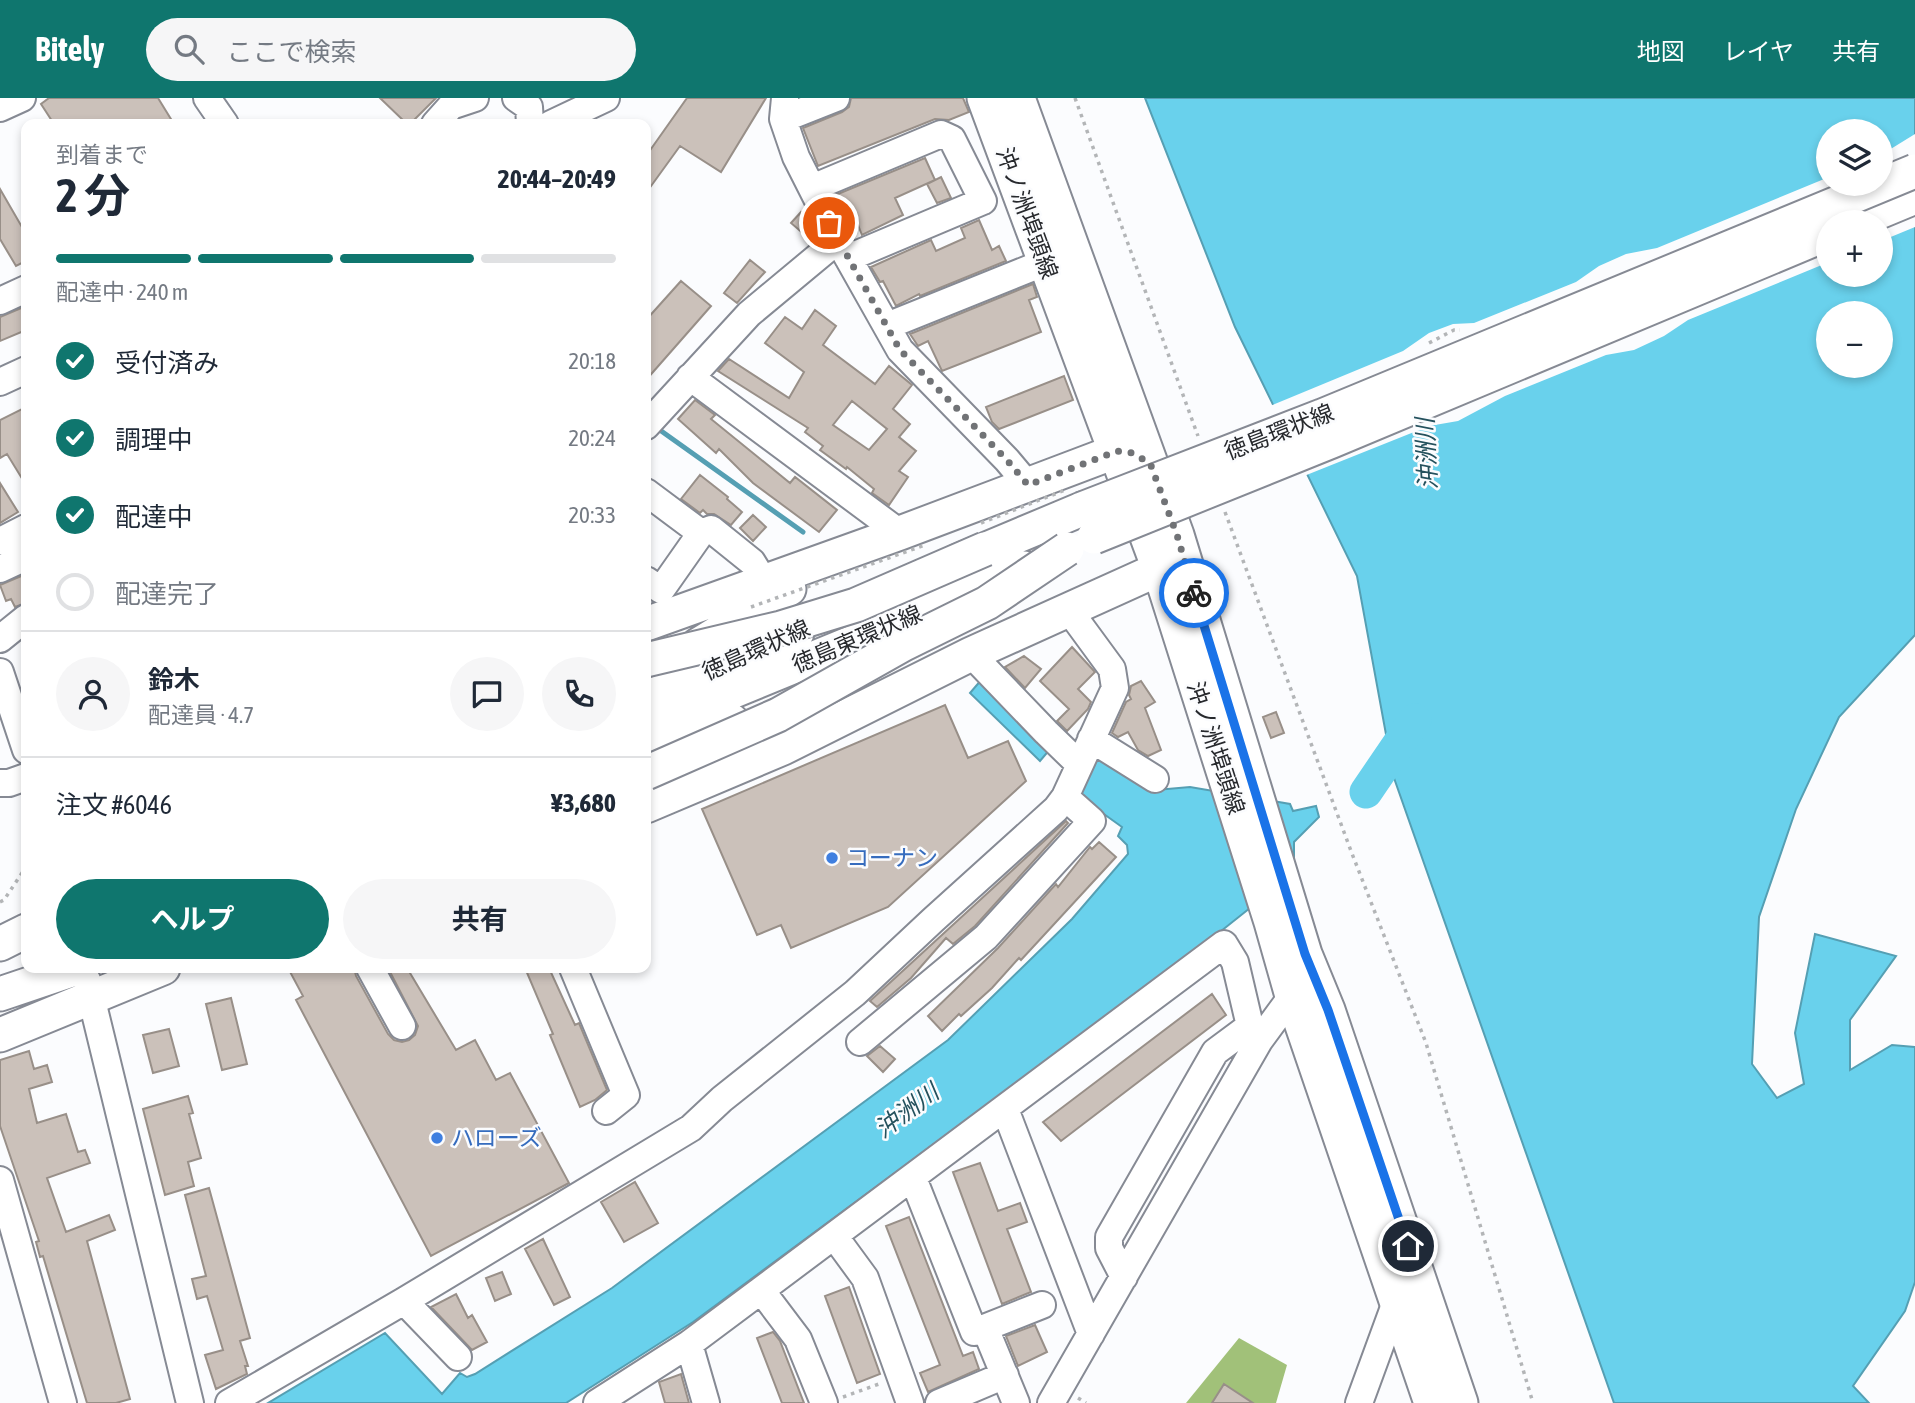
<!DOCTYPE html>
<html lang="ja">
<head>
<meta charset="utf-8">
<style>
  :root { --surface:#fff; --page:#f6f6f7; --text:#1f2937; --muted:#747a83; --line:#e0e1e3; --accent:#0f766e }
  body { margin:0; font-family:"Asap Condensed","Noto Sans JP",sans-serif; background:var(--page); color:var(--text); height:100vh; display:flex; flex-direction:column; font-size:26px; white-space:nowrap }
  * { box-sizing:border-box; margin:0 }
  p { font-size:23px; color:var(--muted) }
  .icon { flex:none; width:38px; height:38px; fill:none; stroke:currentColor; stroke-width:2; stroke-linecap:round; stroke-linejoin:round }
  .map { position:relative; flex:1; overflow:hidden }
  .panel { position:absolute; left:21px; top:21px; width:630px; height:854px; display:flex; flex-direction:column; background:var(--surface); border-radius:14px; box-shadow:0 4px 10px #0003 }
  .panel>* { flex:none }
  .buttons { position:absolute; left:1816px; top:21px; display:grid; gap:14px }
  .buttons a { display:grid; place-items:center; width:77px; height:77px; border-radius:50%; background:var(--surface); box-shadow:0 4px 10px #0003; font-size:35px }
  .pin { position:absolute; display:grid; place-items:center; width:60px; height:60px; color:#fff; margin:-30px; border:4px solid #fff; border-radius:50%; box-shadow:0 2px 7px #0007 }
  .courier { position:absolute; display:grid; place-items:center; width:70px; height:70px; margin:-35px; border:5px solid #1a73e8; border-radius:50%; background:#fff; color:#222; box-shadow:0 2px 9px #0007 }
  .headline em { font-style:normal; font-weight:700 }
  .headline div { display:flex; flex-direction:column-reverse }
  .headline { display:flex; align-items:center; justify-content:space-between; height:119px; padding:0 35px }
  h1 { font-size:46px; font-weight:700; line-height:52px }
  .bar { display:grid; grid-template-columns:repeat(4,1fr); gap:10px 7px; align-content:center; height:84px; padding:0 35px }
  .bar i { height:9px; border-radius:5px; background:var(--line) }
  .bar .on { background:var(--accent) }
  .bar p { grid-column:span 4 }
  .line { display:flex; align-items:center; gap:18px; padding:0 35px; border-top:2px solid var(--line) }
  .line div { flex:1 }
  .round { display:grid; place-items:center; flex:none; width:74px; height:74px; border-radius:37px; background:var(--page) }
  ol { padding:0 35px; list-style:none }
  li { display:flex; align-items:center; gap:21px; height:77px }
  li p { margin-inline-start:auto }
  li .icon { padding:7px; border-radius:50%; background:var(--accent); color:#fff; stroke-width:4 }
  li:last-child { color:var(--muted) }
  li i { width:38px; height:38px; border:4px solid var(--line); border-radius:50% }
  .cta { display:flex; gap:14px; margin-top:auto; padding:14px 35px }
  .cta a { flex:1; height:80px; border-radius:42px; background:var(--accent); color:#fff; font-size:28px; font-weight:700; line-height:80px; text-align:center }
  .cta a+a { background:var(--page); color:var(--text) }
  header { display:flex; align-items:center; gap:42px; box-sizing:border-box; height:98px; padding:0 35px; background:var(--accent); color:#fff }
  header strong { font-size:33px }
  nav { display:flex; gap:38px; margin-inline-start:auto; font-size:24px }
  .search { width:490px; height:63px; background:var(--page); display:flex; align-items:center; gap:18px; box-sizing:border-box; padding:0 24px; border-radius:38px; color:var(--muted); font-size:26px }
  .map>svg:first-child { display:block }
</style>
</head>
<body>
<header>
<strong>Bitely</strong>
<div class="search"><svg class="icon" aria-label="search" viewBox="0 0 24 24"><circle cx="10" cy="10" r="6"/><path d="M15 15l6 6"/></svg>ここで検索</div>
<nav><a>地図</a><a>レイヤ</a><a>共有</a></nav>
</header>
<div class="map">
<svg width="1915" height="1305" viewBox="0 0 1915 1305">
  <rect width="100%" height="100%" fill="#fbfcfe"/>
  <path fill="#a1c179" d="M 1239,1240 L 1287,1267 L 1276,1305 L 1186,1305 Z"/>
  <path fill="#69d1ec" stroke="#559fb3" stroke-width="2" fill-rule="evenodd" d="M 1145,0 L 1915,0 L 1915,537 L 1839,619 L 1796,711 L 1759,819 L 1752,966 L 1777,1000 L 1804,986 L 1795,935 L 1815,836 L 1896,858 L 1850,922 L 1850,972 L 1892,947 L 1915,949 L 1915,1184 L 1905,1213 L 1853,1288 L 1869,1305 L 1614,1305 L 1394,680 L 1357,478 L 1235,229 ZM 1829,33 L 1881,33 L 1881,86 L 1829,86 ZM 1829,124 L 1881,124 L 1881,177 L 1829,177 ZM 1829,215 L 1881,215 L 1881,268 L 1829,268 Z
    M 982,581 L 1051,650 L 1040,663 L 970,595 Z
    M 1109,660 L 1156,692 L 1190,689 L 1290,706 L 1293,713 L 1316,708 L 1319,719 L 1294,744 L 1294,775 L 1201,849 L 693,1224 L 566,1305 L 268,1305 L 385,1235 L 442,1296 L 460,1275 L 467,1279 L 475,1276 L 612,1190 L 948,942 L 1072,821 L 1128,756 L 1127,747 L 1118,738 L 1122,729 L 1076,696 L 1094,662 Z"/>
  <path fill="#fbfcfe" d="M 1915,36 L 1915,129 L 1881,143 L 1881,124 L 1829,124 L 1829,164 L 1688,222 L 1664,238 L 1634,252 L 1606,257 L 1505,298 L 1458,323 L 1429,328 L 1304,378 L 1270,308 L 1403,253 L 1429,235 L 1453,226 L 1474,225 L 1576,184 L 1599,168 L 1626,156 L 1657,150 L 1829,79 L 1829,86 L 1881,86 L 1881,57 Z"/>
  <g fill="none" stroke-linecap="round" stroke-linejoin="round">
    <path stroke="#559fb3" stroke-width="5" d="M 657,330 L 803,434"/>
    <path stroke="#69d1ec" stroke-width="33" d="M 1366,694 L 1415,622"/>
  </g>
  <path fill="#cbc1ba" stroke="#988f88" stroke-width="2" fill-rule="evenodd" d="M 49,0 L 158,0 L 174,26 L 54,26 L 41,6 Z
    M 380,0 L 436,0 L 410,26 L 407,26 Z
    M 687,0 L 766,0 L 721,74 L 680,48 L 646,95 L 646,58 Z
    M 851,0 L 963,0 L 969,14 L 949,22 L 935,21 L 818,68 L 803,30 L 842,14 L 849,9 Z
    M 925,60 L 935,82 L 895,100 L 903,117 L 862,137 L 858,127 L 850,130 L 833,98 Z
    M 941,79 L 951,100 L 937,105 L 927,86 Z
    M 0,91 L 26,136 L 26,163 L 16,168 L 0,141 Z
    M 801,114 L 810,122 L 817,136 L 812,143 L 791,125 Z
    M 979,122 L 992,152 L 999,148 L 1006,163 L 920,198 L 919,196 L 896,208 L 883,183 L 880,184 L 871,169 L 931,142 L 936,153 L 965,140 L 961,130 Z
    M 750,162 L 765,174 L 737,205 L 724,195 Z
    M 681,183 L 711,208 L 646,282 L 646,222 Z
    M 1033,186 L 1037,199 L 1029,202 L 1041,234 L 942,273 L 928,243 L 918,248 L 910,236 Z
    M 26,208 L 26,232 L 0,243 L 0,219 Z
    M 815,212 L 836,228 L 823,247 L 875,286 L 889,268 L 912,287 L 893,311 L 910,326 L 899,339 L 916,353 L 899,373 L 908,379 L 889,407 L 872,395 L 874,391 L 847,369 L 846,371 L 820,352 L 823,348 L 805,334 L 808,330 L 718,273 L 729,261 L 789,300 L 804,274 L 765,245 L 785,219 L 802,231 ZM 852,303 L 887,331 L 869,352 L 833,327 Z
    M 1064,278 L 1073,302 L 999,331 L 992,324 L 986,309 Z
    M 695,302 L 715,317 L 711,321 L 790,385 L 795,379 L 837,412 L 819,434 L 753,385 L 719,351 L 716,355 L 678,321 Z
    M 26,309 L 26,387 L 7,356 L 0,360 L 0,322 Z
    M 700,377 L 728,399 L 727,401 L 742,414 L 731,427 L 714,416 L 707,416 L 703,412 L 700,415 L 681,401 Z
    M 0,385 L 18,414 L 0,425 Z
    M 753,417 L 766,429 L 753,443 L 740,430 Z
    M 26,476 L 26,505 L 15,509 L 11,501 L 6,503 L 0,487 Z
    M 1072,549 L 1095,574 L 1078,591 L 1091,604 L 1088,611 L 1067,633 L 1057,623 L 1069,611 L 1040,583 Z
    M 1024,558 L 1041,571 L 1025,590 L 1005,569 Z
    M 1141,583 L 1155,604 L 1145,610 L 1161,652 L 1148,658 L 1138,652 L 1128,634 L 1118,639 L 1112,635 L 1126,604 L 1131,601 L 1129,597 L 1131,588 Z
    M 945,607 L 968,660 L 1008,643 L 1026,683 L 888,809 L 791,850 L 781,827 L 757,837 L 702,711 Z
    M 1276,614 L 1284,635 L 1271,640 L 1263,619 Z
    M 1066,723 L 1068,725 L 975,828 L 953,846 L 946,840 L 911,880 L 877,909 L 870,903 Z
    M 1099,744 L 1116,759 L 1021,862 L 1019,860 L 992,890 L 961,918 L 959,916 L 942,933 L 928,918 L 998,850 L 1056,786 L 1058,789 L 1090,749 L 1092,751 Z
    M 288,870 L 354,870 L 356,878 L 388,936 L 394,942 L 402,944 L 409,942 L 415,937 L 418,928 L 388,870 L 407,870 L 456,952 L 475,942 L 496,982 L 510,975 L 569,1085 L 431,1158 L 296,902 L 303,898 Z
    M 525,870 L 549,870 L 575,927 L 579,925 L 607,992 L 595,1002 L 580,1009 L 550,937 L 553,936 Z
    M 1212,896 L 1226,917 L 1061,1043 L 1043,1024 Z
    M 231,900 L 247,966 L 222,972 L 206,906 Z
    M 169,931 L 179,968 L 153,975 L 143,937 Z
    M 880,948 L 895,961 L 883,974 L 867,958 Z
    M 29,953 L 34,971 L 47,967 L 52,984 L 29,991 L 37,1025 L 66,1016 L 78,1054 L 85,1052 L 90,1065 L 47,1080 L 66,1134 L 109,1117 L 115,1132 L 87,1143 L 130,1301 L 116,1305 L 87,1305 L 43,1158 L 40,1159 L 36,1144 L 39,1143 L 0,1028 L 0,962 Z
    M 188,998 L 193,1015 L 189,1016 L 201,1060 L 188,1064 L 194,1088 L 165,1097 L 143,1011 Z
    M 980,1065 L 998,1113 L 1020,1105 L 1027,1124 L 1007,1131 L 1031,1194 L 1002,1206 L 953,1074 Z
    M 635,1084 L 658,1125 L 624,1144 L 601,1104 Z
    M 209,1090 L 250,1240 L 240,1243 L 248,1268 L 245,1268 L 247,1276 L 216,1291 L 205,1257 L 223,1252 L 207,1198 L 197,1201 L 192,1181 L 206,1178 L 185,1097 Z
    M 909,1119 L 963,1258 L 973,1254 L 979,1271 L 928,1294 L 920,1275 L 940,1267 L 886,1128 Z
    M 543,1141 L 570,1199 L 554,1207 L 525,1151 Z
    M 502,1174 L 511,1196 L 495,1203 L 486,1180 Z
    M 849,1189 L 880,1276 L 857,1285 L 825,1198 Z
    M 456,1196 L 468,1220 L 472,1217 L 487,1244 L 472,1252 L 431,1209 Z
    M 1035,1227 L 1047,1254 L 1018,1268 L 1006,1238 Z
    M 773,1234 L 780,1243 L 804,1305 L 782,1305 L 757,1240 Z
    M 681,1276 L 689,1305 L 665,1305 L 659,1284 Z
    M 1224,1286 L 1253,1305 L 1212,1305 Z"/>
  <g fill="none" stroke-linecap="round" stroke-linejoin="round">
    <g stroke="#868a94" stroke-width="30">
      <path id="minor" d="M 207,0 L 225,26
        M 516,0 L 529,9 L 530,26
        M 785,0 L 783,21 L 796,59 L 838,142 L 900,252 L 1007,362 L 1028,387
        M 0,10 L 22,0
        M 783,21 L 836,0
        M 435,26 L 451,8 L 475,0
        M 551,26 L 606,0
        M 812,90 L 941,36 L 952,41 L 983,103 L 848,160
        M 0,203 L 26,191
        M 887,228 L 1046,164
        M 690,279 L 900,435
        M 0,284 L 26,272
        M 646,328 L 749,216 L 838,142
        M 646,394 L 701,435
        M 0,443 L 26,430
        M 0,471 L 26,459
        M 646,482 L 661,492 L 701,435 L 711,431 L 752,464 L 765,485
        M 0,541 L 26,520
        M 971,556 L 1046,634 L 1079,666
        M 0,574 L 26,652
        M 1091,641 L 1155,681
        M 0,685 L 9,685 L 26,679
        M 370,870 L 402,928
        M 573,870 L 626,997 L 606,1013
        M 87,882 L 190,1305
        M 860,944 L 986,839 L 1092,723 L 1065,699 L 1115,590 L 1112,571 L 1068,511
        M 1005,1011 L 1091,1236
        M 913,1080 L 974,1234 L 1042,1207
        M 0,1082 L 63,1305
        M 835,1139 L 865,1180 L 910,1305
        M 761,1192 L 798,1241 L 824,1305
        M 404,1203 L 458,1259
        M 985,1230 L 1016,1305
        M 689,1246 L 706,1305
        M 229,1305 L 404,1203 L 691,1030 L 722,1001 L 855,895 L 933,822 L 1056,711 L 1065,699
        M 597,1305 L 689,1246 L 1224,846 L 1235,864 L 1250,928 L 1215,954 L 1109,1139 L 1109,1150 L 1124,1179
        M 939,1305 L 1005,1277
        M 1051,1305 L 1259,943 L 1292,898 L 1296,884
        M 1359,1305 L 1396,1204"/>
    </g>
    <g stroke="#868a94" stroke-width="37">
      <path id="major" d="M 984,0 L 1159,471 L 1271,824 L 1292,898 L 1431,1305
        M 1018,0 L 1177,437 L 1305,856 L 1328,912 L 1461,1305
        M 1855,124 L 1915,99
        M 958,463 L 1082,411
        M 646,526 L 900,435 L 1117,353 L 1137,357
        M 698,547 L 789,491
        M 646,600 L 797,535
        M 646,629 L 851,545 L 1024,470
        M 646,655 L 732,623
        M 646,708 L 783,650 L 971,556 L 1159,471 L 1170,452
        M 0,846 L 26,833
        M 0,896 L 77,870
        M 0,937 L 163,870"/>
    </g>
    <path stroke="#b3b5b7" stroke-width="3.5" stroke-dasharray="3.5 5" stroke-linecap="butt" d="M 1075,0 L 1198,338
      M 1225,414 L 1351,753 L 1426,945 L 1533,1305
      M 0,804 L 4,802 L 26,769
      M 843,1299 L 879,1286
      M 1078,1300 L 1086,1305"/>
    <use href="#minor" stroke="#fff" stroke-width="26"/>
    <use href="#major" stroke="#fff" stroke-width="33"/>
    <g stroke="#868a94" stroke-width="37" stroke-linecap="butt">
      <path id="major-bridge" d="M 1082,411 L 1322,318 L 1915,73
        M 1094,439 L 1332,343 L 1829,135
        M 646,562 L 781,530 L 856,507 L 985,451
        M 646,675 L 778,617 L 904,546 L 987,505 L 1067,451"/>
    </g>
    <path stroke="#b3b5b7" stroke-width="3.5" stroke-dasharray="3.5 5" stroke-linecap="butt" d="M 1429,245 L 1454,232 L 1460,232
      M 981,425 L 1065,392
      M 751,509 L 925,447"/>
    <use href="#major-bridge" stroke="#fff" stroke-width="33"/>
  </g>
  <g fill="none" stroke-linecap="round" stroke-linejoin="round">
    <path stroke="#717376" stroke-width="7" stroke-dasharray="0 12.6" d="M 829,125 L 900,252 L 1007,362 L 1028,387 L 1117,353 L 1132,355 L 1150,365 L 1177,437 L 1194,495"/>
    <path stroke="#1a73e8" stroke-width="9" d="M 1194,495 L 1305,856 L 1328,912 L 1408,1148"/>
  </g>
  <g fill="#3f7fe0" stroke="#fbfcfe" stroke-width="2.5">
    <circle cx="832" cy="760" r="7"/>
    <circle cx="437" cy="1040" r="7"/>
  </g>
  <g text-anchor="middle" stroke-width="5" stroke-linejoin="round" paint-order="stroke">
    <g font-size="23" fill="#27292d" stroke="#fbfcfe">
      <text transform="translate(1027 115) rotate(70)" y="8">沖ノ洲埠頭線</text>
      <text transform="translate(1279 334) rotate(-21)" y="8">徳島環状線</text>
      <text transform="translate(857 541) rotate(-23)" y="8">徳島東環状線</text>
      <text transform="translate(756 552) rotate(-24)" y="8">徳島環状線</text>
      <text transform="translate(1216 650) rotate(72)" y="8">沖ノ洲埠頭線</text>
    </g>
    <g font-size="23" fill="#366cbe" stroke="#fbfcfe" text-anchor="start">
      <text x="846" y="768">コーナン</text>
      <text x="451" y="1048">ハローズ</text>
    </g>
    <g font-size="24" font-style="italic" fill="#24515d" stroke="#fbfcfe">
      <text transform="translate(1427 356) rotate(-93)" y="8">沖洲川</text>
      <text transform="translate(907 1013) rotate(-37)" y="8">沖洲川</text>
    </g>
  </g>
</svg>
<div class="buttons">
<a><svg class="icon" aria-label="layers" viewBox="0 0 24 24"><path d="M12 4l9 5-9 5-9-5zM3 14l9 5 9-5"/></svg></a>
<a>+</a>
<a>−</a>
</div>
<div class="pin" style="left:829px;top:125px;background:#ea580c"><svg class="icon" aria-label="bag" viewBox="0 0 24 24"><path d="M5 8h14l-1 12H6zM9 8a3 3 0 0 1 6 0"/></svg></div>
<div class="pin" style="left:1408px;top:1148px;background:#1f2937"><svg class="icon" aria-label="home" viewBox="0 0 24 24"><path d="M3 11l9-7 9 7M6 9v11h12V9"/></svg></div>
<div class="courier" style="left:1194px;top:495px"><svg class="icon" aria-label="bike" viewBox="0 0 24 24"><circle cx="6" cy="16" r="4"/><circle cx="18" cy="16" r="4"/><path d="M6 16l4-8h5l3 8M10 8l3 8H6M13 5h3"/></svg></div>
<section class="panel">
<div class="headline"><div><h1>2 分</h1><p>到着まで</p></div><em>20:44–20:49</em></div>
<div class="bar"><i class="on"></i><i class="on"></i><i class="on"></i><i></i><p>配達中 · 240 m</p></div>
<ol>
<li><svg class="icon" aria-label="check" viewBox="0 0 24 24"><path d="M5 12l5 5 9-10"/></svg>受付済み<p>20:18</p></li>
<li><svg class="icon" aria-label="check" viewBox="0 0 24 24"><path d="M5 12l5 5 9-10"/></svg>調理中<p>20:24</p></li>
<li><svg class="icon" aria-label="check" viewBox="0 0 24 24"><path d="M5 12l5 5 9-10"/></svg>配達中<p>20:33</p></li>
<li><i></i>配達完了</li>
</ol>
<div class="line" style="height:126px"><a class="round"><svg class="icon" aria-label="person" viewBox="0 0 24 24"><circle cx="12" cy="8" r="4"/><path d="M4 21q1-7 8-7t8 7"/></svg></a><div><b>鈴木</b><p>配達員 · 4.7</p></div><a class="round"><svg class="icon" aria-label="chat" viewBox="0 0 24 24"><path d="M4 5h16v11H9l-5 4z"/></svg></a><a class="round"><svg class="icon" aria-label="phone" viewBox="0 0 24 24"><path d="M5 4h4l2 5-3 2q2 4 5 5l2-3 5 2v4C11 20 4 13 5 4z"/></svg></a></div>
<div class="line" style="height:91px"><div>注文 #6046</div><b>¥3,680</b></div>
<div class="cta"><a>ヘルプ</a><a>共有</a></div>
</section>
</div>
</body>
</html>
